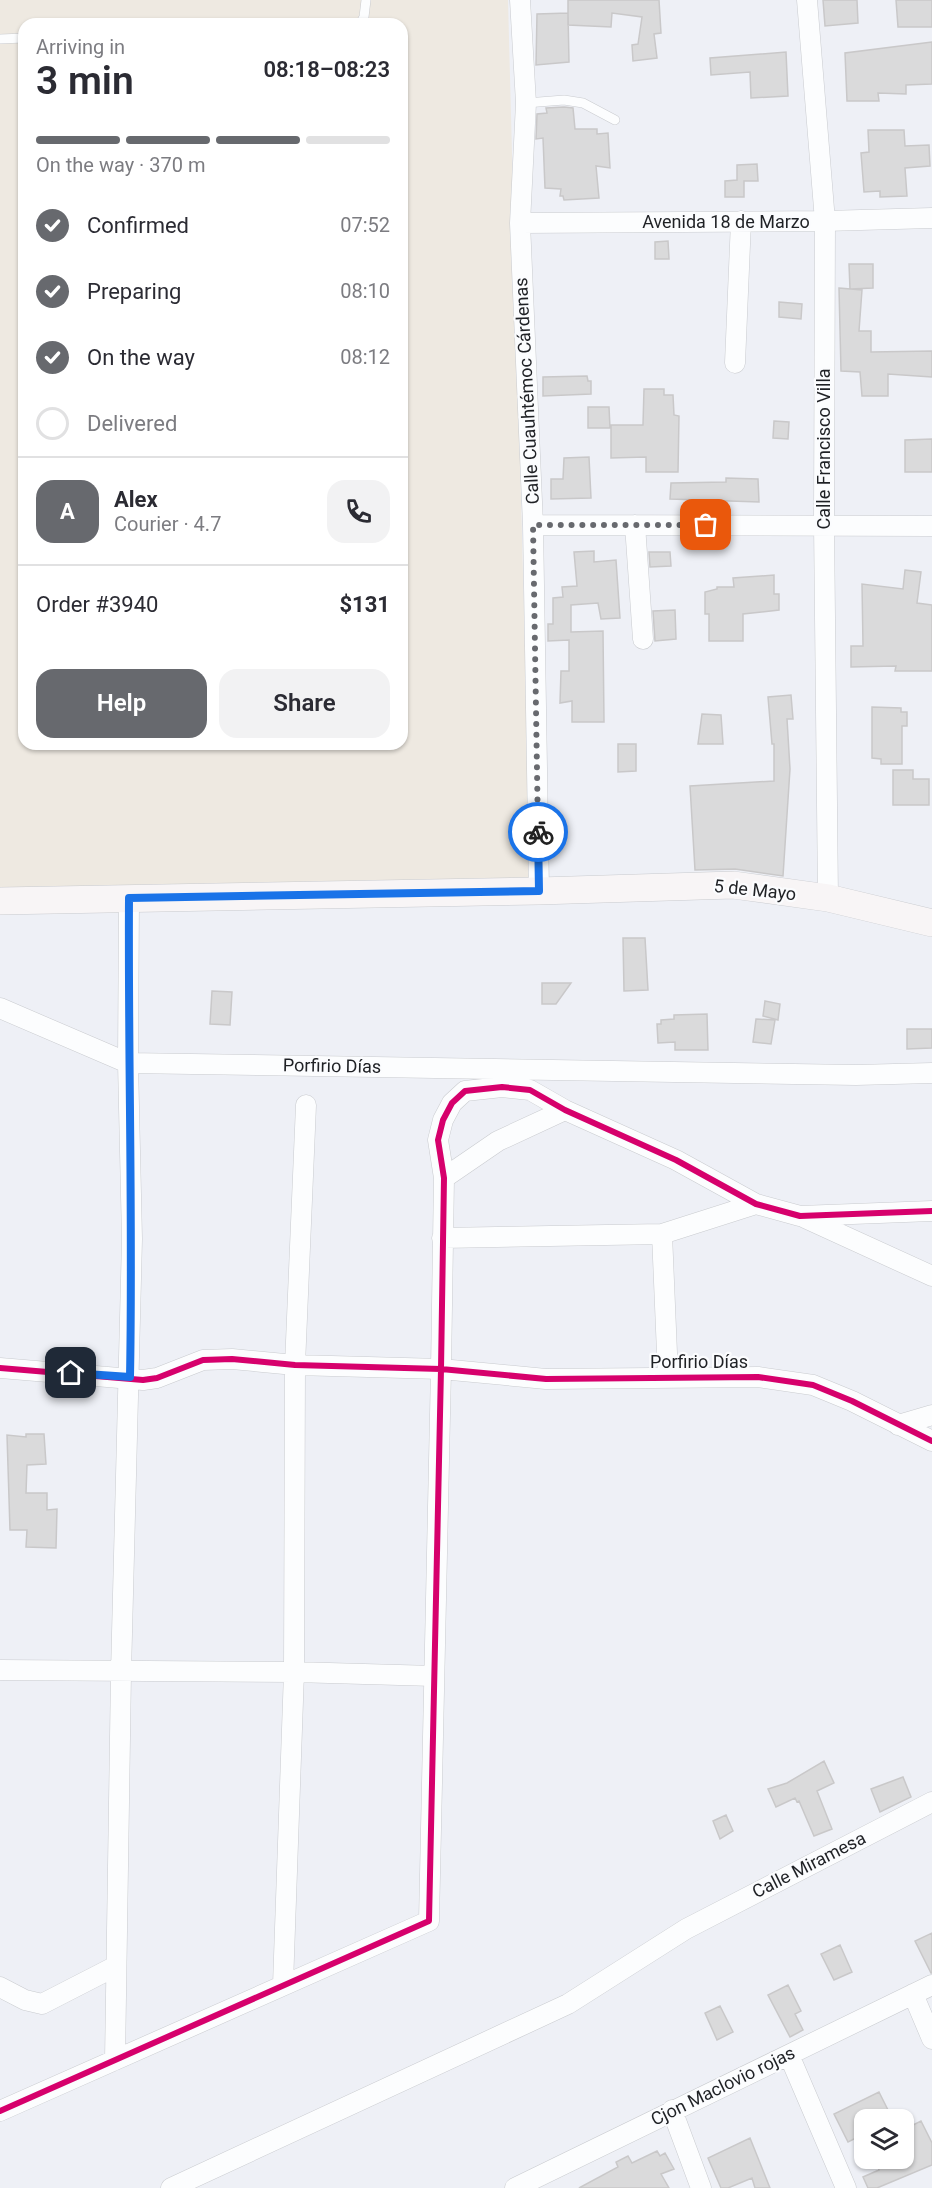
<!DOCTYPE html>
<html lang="en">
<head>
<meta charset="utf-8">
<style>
  :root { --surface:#fff; --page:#f2f2f3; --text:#2b2b33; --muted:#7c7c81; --line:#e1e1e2; --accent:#67696e }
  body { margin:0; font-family:Roboto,sans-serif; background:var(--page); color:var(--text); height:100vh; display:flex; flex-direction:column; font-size:22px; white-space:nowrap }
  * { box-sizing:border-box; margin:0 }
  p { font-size:20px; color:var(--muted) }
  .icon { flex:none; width:33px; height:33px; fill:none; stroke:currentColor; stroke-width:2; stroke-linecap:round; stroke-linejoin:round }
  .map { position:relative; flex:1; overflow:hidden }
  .side { position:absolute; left:18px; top:18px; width:390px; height:732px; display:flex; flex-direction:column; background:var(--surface); border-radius:18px; box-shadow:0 2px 4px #0004 }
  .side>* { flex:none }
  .fabs { position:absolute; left:854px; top:2109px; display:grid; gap:12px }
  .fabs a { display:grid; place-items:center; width:60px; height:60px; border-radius:12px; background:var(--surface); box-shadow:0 2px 4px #0004; font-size:30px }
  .pin { position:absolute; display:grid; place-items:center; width:51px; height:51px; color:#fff; margin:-26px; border-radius:12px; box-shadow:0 3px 9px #0006 }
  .courier { position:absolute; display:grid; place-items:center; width:60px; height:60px; margin:-30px; border:4px solid #1a73e8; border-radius:50%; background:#fff; color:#222; box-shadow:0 2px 8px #0007 }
  .head em { font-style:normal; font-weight:600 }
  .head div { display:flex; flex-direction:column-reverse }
  .head { display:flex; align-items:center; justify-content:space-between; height:102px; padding:0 18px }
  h1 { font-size:39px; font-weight:600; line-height:45px }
  .bar { display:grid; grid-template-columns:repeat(4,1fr); gap:9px 6px; align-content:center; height:72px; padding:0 18px }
  .bar i { height:8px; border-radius:4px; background:var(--line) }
  .bar .on { background:var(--accent) }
  .bar p { grid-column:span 4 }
  .line { display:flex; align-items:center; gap:15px; padding:0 18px; border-top:2px solid var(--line) }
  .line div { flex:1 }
  .round { display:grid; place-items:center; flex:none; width:63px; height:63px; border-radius:18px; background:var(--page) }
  ol { padding:0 18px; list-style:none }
  li { display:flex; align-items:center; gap:18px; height:66px }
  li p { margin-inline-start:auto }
  li .icon { padding:6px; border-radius:50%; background:var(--accent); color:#fff; stroke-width:4 }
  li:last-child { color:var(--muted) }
  li i { width:33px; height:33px; border:3px solid var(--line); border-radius:50% }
  .primary-button { display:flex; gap:12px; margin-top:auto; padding:12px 18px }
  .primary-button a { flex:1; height:69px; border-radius:18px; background:var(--accent); color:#fff; font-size:24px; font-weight:600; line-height:69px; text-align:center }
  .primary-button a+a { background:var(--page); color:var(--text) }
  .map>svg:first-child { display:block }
</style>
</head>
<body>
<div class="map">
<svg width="932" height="2188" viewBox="0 0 932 2188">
  <rect width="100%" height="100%" fill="#eef0f6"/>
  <path fill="#eee9e1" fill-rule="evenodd" d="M 0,0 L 508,0 L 531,881 L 0,891 ZM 24,24 L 402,24 L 402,744 L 24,744 Z"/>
  <path fill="#dadadb" stroke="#c9c8c9" stroke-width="1.5" d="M 568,0 L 659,0 L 661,33 L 654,34 L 657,58 L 633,61 L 632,45 L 638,44 L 642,17 L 612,13 L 611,27 L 568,25 Z
    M 823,0 L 857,0 L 858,23 L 825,26 Z
    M 896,0 L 932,0 L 932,27 L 898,27 Z
    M 568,13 L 569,62 L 536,65 L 537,14 Z
    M 932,42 L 932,84 L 906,85 L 906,94 L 878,93 L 879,101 L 847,101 L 845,53 Z
    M 786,52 L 788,96 L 751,98 L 750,72 L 711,75 L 710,58 Z
    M 564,107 L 573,108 L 575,129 L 597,129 L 597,134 L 608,133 L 610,168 L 596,166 L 599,198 L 564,200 L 563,196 L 560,196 L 561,189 L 545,188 L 543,138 L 536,139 L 537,114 L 547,113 L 546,108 Z
    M 868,130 L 904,130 L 905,146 L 929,145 L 930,166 L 905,168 L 907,196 L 880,197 L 880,191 L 864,192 L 861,153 L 869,152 Z
    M 757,164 L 758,181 L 744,181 L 744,197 L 725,197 L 725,181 L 737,180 L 737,165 Z
    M 668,241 L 669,259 L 655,259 L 655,242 Z
    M 849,264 L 873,264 L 873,288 L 850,289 Z
    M 839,288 L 862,290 L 859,331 L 871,331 L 871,352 L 932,351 L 932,377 L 888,374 L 888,396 L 862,396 L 860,372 L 841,371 Z
    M 779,302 L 802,304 L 801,319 L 779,317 Z
    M 587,376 L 588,381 L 591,381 L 591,394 L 543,396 L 543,377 Z
    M 644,389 L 664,389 L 664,395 L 673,395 L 674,415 L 679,416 L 678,472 L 646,472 L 646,457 L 611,458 L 611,425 L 643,425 Z
    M 588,407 L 609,407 L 610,428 L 588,428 Z
    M 774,421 L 789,422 L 788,439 L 773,438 Z
    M 932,439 L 932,472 L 905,472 L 905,440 Z
    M 589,457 L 591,498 L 551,499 L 551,479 L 563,479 L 564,458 Z
    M 726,478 L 758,479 L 759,502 L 670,499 L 671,483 L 726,482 Z
    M 594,551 L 594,562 L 616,560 L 620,618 L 601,619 L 598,603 L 571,605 L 571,632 L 603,631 L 604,722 L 572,722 L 572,701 L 560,703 L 561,671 L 569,671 L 569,640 L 548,641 L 548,624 L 553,624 L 553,598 L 563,597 L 562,587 L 577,586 L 574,552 Z
    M 649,552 L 670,552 L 671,566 L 650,567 Z
    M 905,570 L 921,572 L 917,603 L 932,605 L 932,671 L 895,671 L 896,666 L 851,667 L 851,646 L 863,646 L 862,584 L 903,589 Z
    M 774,575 L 774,594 L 779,594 L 779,610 L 743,614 L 743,641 L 709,641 L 709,614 L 705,614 L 705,592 L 717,589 L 717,587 L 734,587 L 733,578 Z
    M 675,610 L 676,639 L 655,641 L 653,611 Z
    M 791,695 L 793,719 L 787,719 L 790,769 L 783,876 L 735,869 L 695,870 L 690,786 L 774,781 L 774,744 L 772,744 L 768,697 Z
    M 872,707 L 901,708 L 901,712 L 907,712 L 907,726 L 902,726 L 902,764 L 881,764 L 881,759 L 872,758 Z
    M 702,714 L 721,715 L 723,744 L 698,744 Z
    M 618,744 L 636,744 L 636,771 L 618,772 Z
    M 893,770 L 913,770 L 913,779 L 929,779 L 929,805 L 893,805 Z
    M 623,938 L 645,938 L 648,990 L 624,991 Z
    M 542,983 L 571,983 L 556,1004 L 542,1004 Z
    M 212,991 L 232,992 L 230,1025 L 210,1024 Z
    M 765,1001 L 780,1004 L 778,1020 L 763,1016 Z
    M 707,1014 L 708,1050 L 675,1050 L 675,1042 L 658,1043 L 657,1024 L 661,1024 L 661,1020 L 674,1019 L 674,1015 Z
    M 756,1019 L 775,1020 L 771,1044 L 753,1042 Z
    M 907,1029 L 932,1029 L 932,1048 L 907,1049 Z
    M 26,1434 L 44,1434 L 46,1464 L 27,1465 L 26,1493 L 47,1493 L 47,1510 L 57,1509 L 56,1548 L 26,1547 L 27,1530 L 10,1530 L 7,1435 L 26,1437 Z
    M 824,1761 L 834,1783 L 817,1791 L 832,1829 L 814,1836 L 799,1801 L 797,1802 L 795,1798 L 776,1807 L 768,1789 L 787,1783 Z
    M 903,1777 L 911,1797 L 880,1812 L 871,1789 Z
    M 726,1815 L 733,1831 L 720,1839 L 713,1821 Z
    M 932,1933 L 932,1973 L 931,1973 L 915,1941 Z
    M 840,1945 L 852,1972 L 834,1980 L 821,1954 Z
    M 788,1985 L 801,2011 L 795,2014 L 803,2030 L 790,2037 L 768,1995 Z
    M 720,2006 L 733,2032 L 717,2040 L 705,2013 Z
    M 879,2092 L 893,2120 L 864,2120 L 864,2134 L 848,2142 L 834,2114 Z
    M 921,2121 L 932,2143 L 932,2165 L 877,2188 L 868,2188 L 863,2177 L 879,2170 L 874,2158 L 903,2160 L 903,2130 Z
    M 750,2138 L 770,2188 L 755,2188 L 752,2178 L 728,2188 L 721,2188 L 708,2158 Z
    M 657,2151 L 660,2156 L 665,2153 L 674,2169 L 661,2174 L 669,2188 L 579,2188 L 618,2167 L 616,2162 L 628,2156 L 632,2163 Z"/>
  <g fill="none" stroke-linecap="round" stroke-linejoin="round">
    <g stroke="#c9cbcf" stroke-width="10">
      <path id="lane" d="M 360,24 L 364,17 L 366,0
        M 0,39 L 24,38
        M 526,103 L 564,100 L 583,103 L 615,120"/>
    </g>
    <g stroke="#c9cbcf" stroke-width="21">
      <path id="street" d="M 520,0 L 526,103 L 520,223 L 533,525 L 539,891
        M 807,0 L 825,221 L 824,524 L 828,898
        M 520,223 L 825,221 L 932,218
        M 735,363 L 741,221
        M 533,525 L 932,526
        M 635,525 L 643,639
        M 0,1008 L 128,1063 L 856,1075 L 932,1073
        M 444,1178 L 498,1141 L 565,1110
        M 805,1218 L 932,1276
        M 662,1234 L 668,1377
        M 442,1238 L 662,1234 L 756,1204
        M 0,1368 L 143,1380 L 157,1378 L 203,1360 L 232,1359 L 295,1365 L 441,1369 L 444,1178 L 438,1140 L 443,1120 L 452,1103 L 465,1091 L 502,1087 L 530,1090 L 565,1110 L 676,1160 L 756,1204 L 800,1216 L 932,1211
        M 898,1425 L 932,1415
        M 0,1670 L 294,1672 L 295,1365 L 306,1105
        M 283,1985 L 294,1672 L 434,1676
        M 0,1987 L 25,2000 L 42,2004 L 116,1966
        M 913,1994 L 932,2039
        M 789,2055 L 846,2188
        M 115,2060 L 121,1673 L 132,1239 L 128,1063 L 129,898
        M 672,2110 L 701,2188
        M 0,2111 L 429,1921 L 441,1369 L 546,1379 L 758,1377 L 813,1385 L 852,1401 L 932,1441
        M 171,2188 L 568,2004 L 686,1929 L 932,1802
        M 515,2188 L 932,1985"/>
    </g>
    <g stroke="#c9cbcf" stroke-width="28">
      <path id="secondary" d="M 0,901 L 539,891 L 733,885 L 828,898 L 932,923"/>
    </g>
    <use href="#lane" stroke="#fcfdfe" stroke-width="9"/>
    <use href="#street" stroke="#fcfdfe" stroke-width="20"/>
    <use href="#secondary" stroke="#f8f5f6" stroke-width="27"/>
    <g stroke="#fbfcfe" stroke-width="10">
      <path id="cycleway" d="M 0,1368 L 143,1380 L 157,1378 L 203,1360 L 232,1359 L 295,1365 L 441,1369 L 444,1178 L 438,1140 L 443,1120 L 452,1103 L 465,1091 L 502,1087 L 530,1090 L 565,1110 L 676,1160 L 756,1204 L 800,1216 L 932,1211
        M 0,2111 L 429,1921 L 441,1369 L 546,1379 L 758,1377 L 813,1385 L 852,1401 L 932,1441"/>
    </g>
    <use href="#cycleway" stroke="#d6006c" stroke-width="6"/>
  </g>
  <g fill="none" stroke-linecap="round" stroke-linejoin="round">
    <path stroke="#67696e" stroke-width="6" stroke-dasharray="0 10.8" d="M 538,832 L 533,525 L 706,525"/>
    <path stroke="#1a73e8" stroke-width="8" d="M 71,1373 L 130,1377 C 133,1218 128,1058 129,898 L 539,891 L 538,832"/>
  </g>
  <g text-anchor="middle" stroke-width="4.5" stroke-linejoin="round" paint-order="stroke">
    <g font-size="18" fill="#1f2125" stroke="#fbfcfe">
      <text x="726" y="228">Avenida 18 de Marzo</text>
      <text transform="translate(527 391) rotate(-93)" y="6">Calle Cuauhtémoc Cárdenas</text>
      <text transform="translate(824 449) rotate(-90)" y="6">Calle Francisco Villa</text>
      <text transform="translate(755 890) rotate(6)" y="6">5 de Mayo</text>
      <text transform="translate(332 1066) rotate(1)" y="6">Porfirio Días</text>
      <text x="699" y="1368">Porfirio Días</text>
      <text transform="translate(809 1865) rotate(-27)" y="6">Calle Miramesa</text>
      <text transform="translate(723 2086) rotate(-26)" y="6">Cjon Maclovio rojas</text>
    </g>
  </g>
</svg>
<div class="fabs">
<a><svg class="icon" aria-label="layers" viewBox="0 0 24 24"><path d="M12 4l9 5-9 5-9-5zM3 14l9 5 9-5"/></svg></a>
</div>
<div class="pin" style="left:706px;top:525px;background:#ea580c"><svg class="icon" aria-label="bag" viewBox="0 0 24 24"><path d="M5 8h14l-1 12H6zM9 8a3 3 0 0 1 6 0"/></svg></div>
<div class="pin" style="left:71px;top:1373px;background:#1f2937"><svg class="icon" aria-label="home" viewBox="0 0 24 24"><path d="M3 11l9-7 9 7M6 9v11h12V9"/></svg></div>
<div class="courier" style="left:538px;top:832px"><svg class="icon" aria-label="bike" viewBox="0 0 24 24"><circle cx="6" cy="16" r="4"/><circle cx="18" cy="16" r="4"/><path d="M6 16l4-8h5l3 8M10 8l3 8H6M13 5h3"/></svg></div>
<section class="side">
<div class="head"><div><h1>3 min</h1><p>Arriving in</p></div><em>08:18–08:23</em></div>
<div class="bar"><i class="on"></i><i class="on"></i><i class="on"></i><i></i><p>On the way · 370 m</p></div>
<ol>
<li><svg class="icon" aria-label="check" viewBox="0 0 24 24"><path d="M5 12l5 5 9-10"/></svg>Confirmed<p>07:52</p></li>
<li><svg class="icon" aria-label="check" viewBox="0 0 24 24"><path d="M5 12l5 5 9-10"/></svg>Preparing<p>08:10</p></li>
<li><svg class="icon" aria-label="check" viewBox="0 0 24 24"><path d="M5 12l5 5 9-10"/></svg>On the way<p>08:12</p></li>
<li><i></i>Delivered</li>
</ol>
<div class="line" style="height:108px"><b class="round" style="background:var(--accent);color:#fff">A</b><div><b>Alex</b><p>Courier · 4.7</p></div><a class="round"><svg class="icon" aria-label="phone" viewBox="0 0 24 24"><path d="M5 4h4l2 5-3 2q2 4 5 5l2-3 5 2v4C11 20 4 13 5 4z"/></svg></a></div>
<div class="line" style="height:78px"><div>Order #3940</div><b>$131</b></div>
<div class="primary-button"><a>Help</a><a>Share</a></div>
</section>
</div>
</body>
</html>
